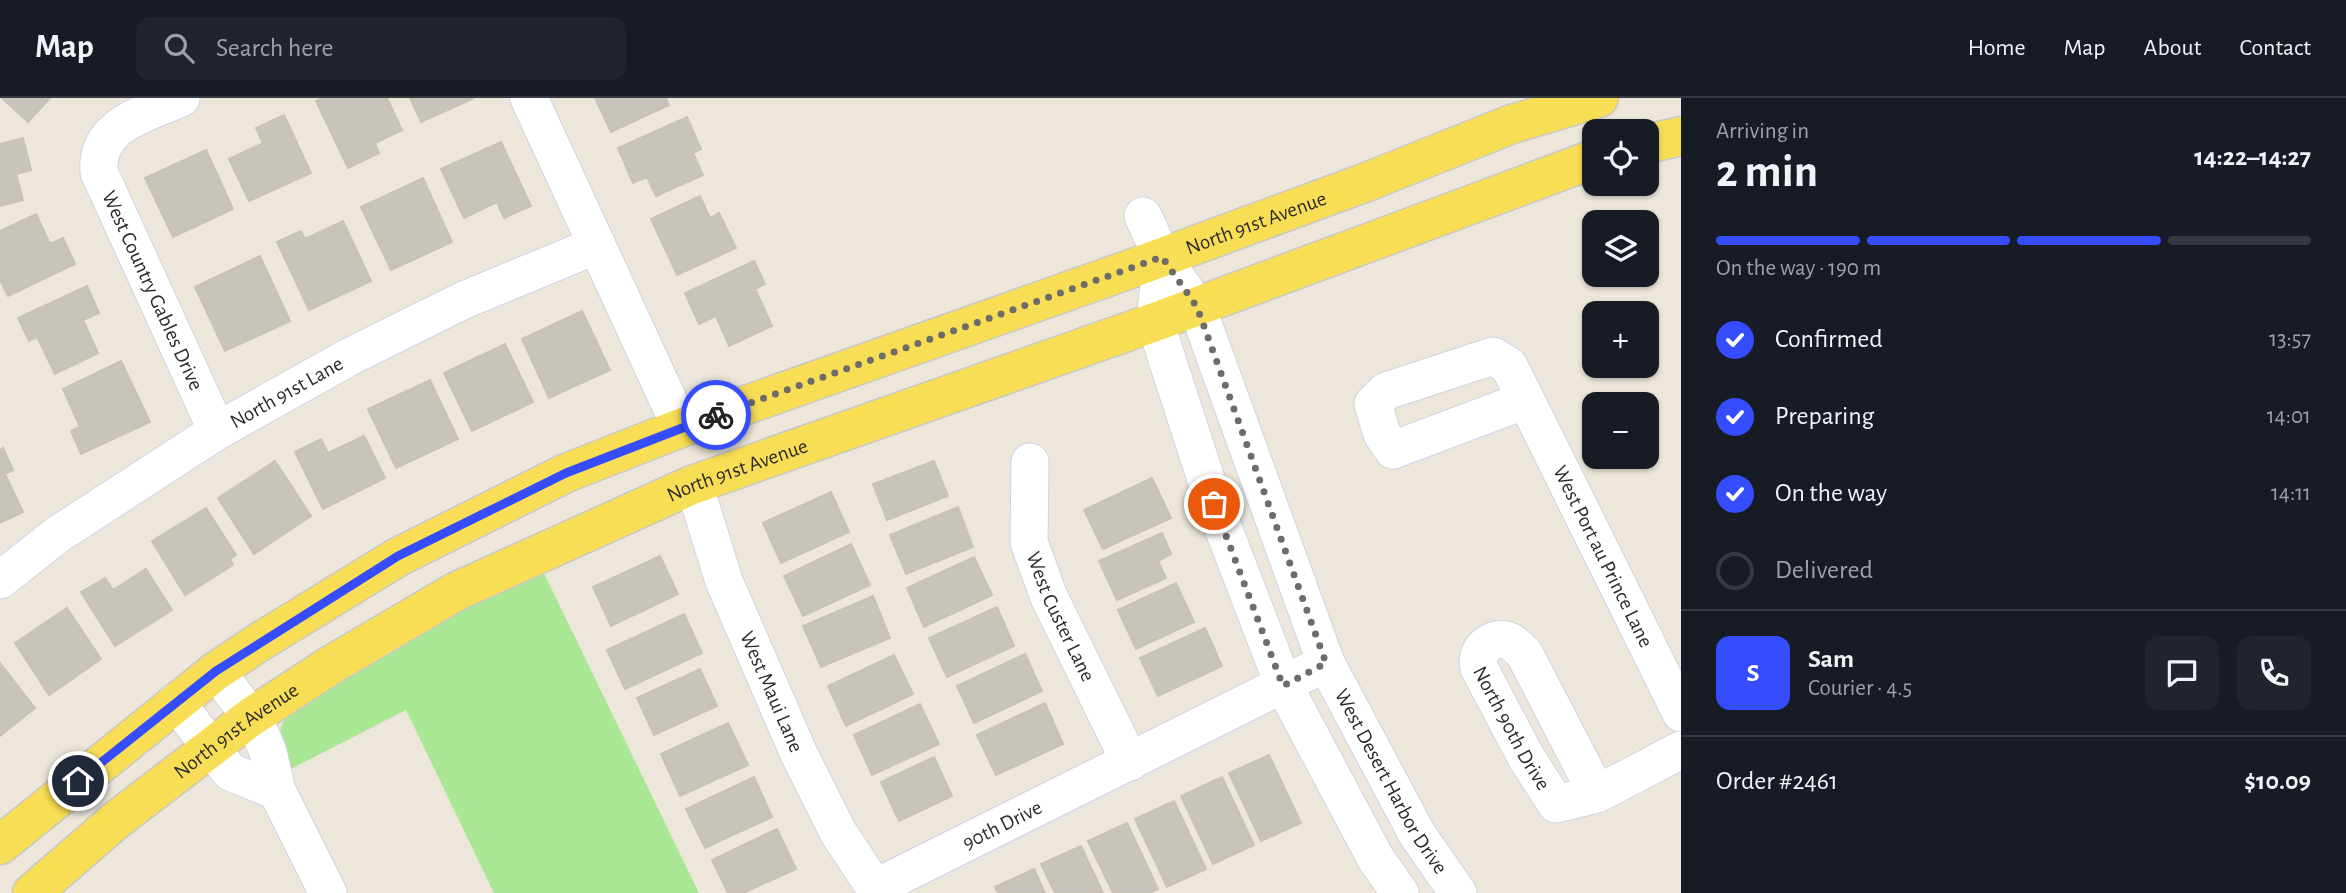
<!DOCTYPE html>
<html lang="en">
<head>
<meta charset="utf-8">
<style>
  :root { --surface:#171b24; --page:#20242c; --text:#f1f3f6; --muted:#9ea1a6; --line:#363941; --accent:#364dff }
  body { margin:0; font-family:"Alegreya Sans",sans-serif; background:var(--page); color:var(--text); height:100vh; display:flex; flex-direction:column; font-size:26px; white-space:nowrap }
  * { box-sizing:border-box; margin:0 }
  p { font-size:23px; color:var(--muted) }
  .icon { flex:none; width:38px; height:38px; fill:none; stroke:currentColor; stroke-width:2; stroke-linecap:round; stroke-linejoin:round }
  .map { position:relative; flex:1; overflow:hidden }
  .details { display:flex; flex-direction:column; background:var(--surface); width:665px }
  .details>* { flex:none }
  .fabs { position:absolute; left:1582px; top:21px; display:grid; gap:14px }
  .fabs a { display:grid; place-items:center; width:77px; height:77px; border-radius:14px; background:var(--surface); box-shadow:0 2px 5px #0004; font-size:35px }
  .pin { position:absolute; display:grid; place-items:center; width:60px; height:60px; color:#fff; margin:-30px; border:4px solid #fff; border-radius:50%; box-shadow:0 2px 7px #0007 }
  .courier { position:absolute; display:grid; place-items:center; width:70px; height:70px; margin:-35px; border:5px solid #364dff; border-radius:50%; background:#fff; color:#222; box-shadow:0 2px 9px #0007 }
  .head em { font-style:normal; font-weight:600 }
  .head div { display:flex; flex-direction:column-reverse }
  .head { display:flex; align-items:center; justify-content:space-between; height:119px; padding:0 35px }
  h1 { font-size:46px; font-weight:600; line-height:52px }
  .bar { display:grid; grid-template-columns:repeat(4,1fr); gap:10px 7px; align-content:center; height:84px; padding:0 35px }
  .bar i { height:9px; border-radius:5px; background:var(--line) }
  .bar .current { background:var(--accent) }
  .bar p { grid-column:span 4 }
  .line { display:flex; align-items:center; gap:18px; padding:0 35px; border-top:2px solid var(--line) }
  .line div { flex:1 }
  .round { display:grid; place-items:center; flex:none; width:74px; height:74px; border-radius:14px; background:var(--page) }
  ol { padding:0 35px; list-style:none }
  li { display:flex; align-items:center; gap:21px; height:77px }
  li p { margin-inline-start:auto }
  li .icon { padding:7px; border-radius:50%; background:var(--accent); color:#fff; stroke-width:4 }
  li:last-child { color:var(--muted) }
  li i { width:38px; height:38px; border:4px solid var(--line); border-radius:50% }
  header { display:flex; align-items:center; gap:42px; box-sizing:border-box; height:98px; padding:0 35px; background:var(--surface); border-bottom:2px solid var(--line) }
  header strong { font-size:33px }
  nav { display:flex; gap:38px; margin-inline-start:auto; font-size:24px }
  .search { width:490px; height:63px; background:var(--page); display:flex; align-items:center; gap:18px; box-sizing:border-box; padding:0 24px; border-radius:14px; color:var(--muted); font-size:26px }
  main { display:flex; flex:1; min-height:0 }
  .map>svg:first-child { display:block }
</style>
</head>
<body>
<header>
<strong>Map</strong>
<div class="search"><svg class="icon" aria-label="search" viewBox="0 0 24 24"><circle cx="10" cy="10" r="6"/><path d="M15 15l6 6"/></svg>Search here</div>
<nav><a>Home</a><a>Map</a><a>About</a><a>Contact</a></nav>
</header>
<main>
<div class="map">
<svg width="1681" height="795" viewBox="0 0 1681 795">
  <rect width="100%" height="100%" fill="#ede7db"/>
  <path fill="#aae794" d="M 541,469 L 699,795 L 494,795 L 406,612 L 287,673 C 280,647 273,638 289,614 L 415,538 Z"/>
  <path fill="#c8c4bb" stroke="#c8c3b5" stroke-width="2" d="M 2,0 L 50,0 L 28,24 Z
    M 322,0 L 387,0 L 402,32 L 375,45 L 379,55 L 348,70 L 316,3 Z
    M 410,0 L 474,0 L 421,24 Z
    M 595,0 L 666,0 L 669,7 L 611,34 Z
    M 284,17 L 311,75 L 249,103 L 229,61 L 263,45 L 256,30 Z
    M 687,19 L 701,51 L 693,55 L 703,77 L 656,98 L 647,79 L 633,85 L 618,50 Z
    M 23,40 L 31,72 L 16,76 L 23,102 L 0,108 L 0,46 Z
    M 501,44 L 531,108 L 504,120 L 497,104 L 464,120 L 441,71 Z
    M 206,52 L 233,111 L 173,139 L 145,80 Z
    M 423,80 L 452,144 L 391,172 L 361,109 Z
    M 700,98 L 710,120 L 719,115 L 736,150 L 677,177 L 651,121 Z
    M 36,116 L 50,146 L 63,140 L 75,166 L 8,198 L 0,182 L 0,133 Z
    M 343,123 L 371,183 L 309,212 L 277,144 L 301,133 L 305,141 Z
    M 260,158 L 290,223 L 225,253 L 195,189 Z
    M 754,163 L 765,186 L 755,191 L 772,228 L 729,248 L 716,218 L 699,226 L 685,195 Z
    M 87,188 L 99,215 L 83,222 L 98,255 L 55,276 L 37,239 L 29,243 L 18,220 Z
    M 582,213 L 610,272 L 549,300 L 522,241 Z
    M 505,246 L 533,304 L 472,333 L 444,275 Z
    M 121,263 L 150,324 L 81,356 L 71,333 L 80,329 L 63,291 Z
    M 430,282 L 458,341 L 396,370 L 368,311 Z
    M 364,338 L 385,380 L 323,411 L 295,354 L 321,341 L 328,355 Z
    M 3,350 L 13,372 L 5,376 L 23,414 L 0,425 L 0,352 Z
    M 275,363 L 311,418 L 254,456 L 218,400 Z
    M 934,363 L 948,398 L 887,422 L 873,386 Z
    M 1152,380 L 1171,420 L 1103,451 L 1084,412 Z
    M 831,394 L 849,434 L 781,465 L 763,425 Z
    M 958,409 L 973,449 L 906,476 L 890,437 Z
    M 206,410 L 236,457 L 230,461 L 233,467 L 185,497 L 152,443 Z
    M 1162,435 L 1171,456 L 1158,463 L 1166,480 L 1117,502 L 1099,463 Z
    M 851,446 L 870,487 L 803,518 L 784,478 Z
    M 660,458 L 678,496 L 611,528 L 593,489 Z
    M 974,459 L 992,497 L 924,529 L 907,490 Z
    M 146,471 L 172,512 L 115,548 L 81,494 L 105,480 L 113,492 Z
    M 1176,485 L 1194,524 L 1136,551 L 1118,512 Z
    M 873,498 L 890,540 L 821,569 L 803,528 Z
    M 997,509 L 1014,548 L 947,579 L 929,540 Z
    M 67,510 L 101,561 L 49,597 L 15,545 Z
    M 684,516 L 702,555 L 625,591 L 607,552 Z
    M 1205,530 L 1222,568 L 1158,598 L 1140,560 Z
    M 1025,556 L 1042,593 L 974,625 L 957,588 Z
    M 894,557 L 913,596 L 846,628 L 828,588 Z
    M 0,565 L 35,610 L 0,638 Z
    M 700,571 L 717,608 L 654,637 L 637,600 Z
    M 1045,605 L 1063,646 L 996,677 L 977,637 Z
    M 920,606 L 939,646 L 872,677 L 854,637 Z
    M 728,625 L 748,667 L 680,698 L 661,656 Z
    M 1269,657 L 1301,725 L 1261,743 L 1229,675 Z
    M 934,659 L 952,698 L 899,723 L 881,684 Z
    M 754,679 L 772,719 L 705,750 L 686,711 Z
    M 1222,679 L 1254,747 L 1213,766 L 1181,698 Z
    M 1174,703 L 1206,771 L 1167,789 L 1135,721 Z
    M 1127,725 L 1158,791 L 1150,795 L 1113,795 L 1088,743 Z
    M 777,731 L 796,771 L 743,795 L 728,795 L 712,762 Z
    M 1081,748 L 1103,795 L 1055,795 L 1041,766 Z
    M 1034,771 L 1045,795 L 998,795 L 995,789 Z"/>
  <g fill="none" stroke-linecap="round" stroke-linejoin="round">
    <g stroke="#d0d3e4" stroke-width="39">
      <g id="minor">
        <path id="s1" d="M 181,0 C 146,16 95,26 99,74 L 217,333"/>
        <path d="M 529,0 L 681,330"/>
        <path id="s2" d="M 1143,118 L 1162,159 L 1197,209 L 1326,565 L 1417,736 L 1458,795"/>
        <path d="M 1162,159 L 1155,224 L 1214,406 L 1284,588 L 1376,761 L 1400,795"/>
        <path id="s3" d="M 1526,302 L 1393,352 L 1382,336 L 1373,306 L 1386,293 L 1493,258 L 1509,268 L 1526,302 L 1681,615"/>
        <path id="s4" d="M 1030,364 L 1029,444 L 1049,499 L 1130,664"/>
        <path id="s5" d="M 692,387 L 700,406 L 724,483 L 799,656 L 838,734 L 875,790 L 1326,565"/>
        <path id="s6" d="M 0,482 L 57,437 L 217,333 L 349,259 L 464,202 L 597,147"/>
        <path d="M 216,573 L 251,619 L 261,637 L 268,654 L 277,693 L 328,795"/>
        <path d="M 176,604 L 230,674 L 277,693"/>
        <path id="s7" d="M 1597,696 L 1524,555 C 1520,552 1516,547 1511,544 C 1493,535 1474,552 1479,570 L 1526,659 L 1556,706 L 1597,696 L 1681,652"/>
      </g>
    </g>
    <g stroke="#c8c8c8" stroke-width="41">
      <g id="major">
        <path d="M 1647,46 L 1681,38"/>
        <path id="s8" d="M 0,747 L 216,573 L 261,543 L 398,459 L 566,375 L 681,330 L 1122,174 L 1364,85 L 1512,26 L 1599,0"/>
        <path id="s9" d="M 32,795 L 115,723 L 251,619 L 331,567 L 457,493 L 692,387 L 1155,224 L 1594,61"/>
      </g>
    </g>
    <use href="#minor" stroke="#fff" stroke-width="37"/>
    <use href="#major" stroke="#f8de55" stroke-width="38"/>
  </g>
  <g fill="none" stroke-linecap="round" stroke-linejoin="round">
    <path stroke="#6e6c68" stroke-width="7" stroke-dasharray="0 12.6" d="M 716,317 L 1162,159 L 1197,209 L 1326,565 L 1283,588 L 1214,406"/>
    <path stroke="#364dff" stroke-width="9" d="M 78,683 L 216,573 L 398,458 L 566,375 L 716,317"/>
  </g>
  <g text-anchor="middle" stroke-width="5" stroke-linejoin="round" paint-order="stroke">
    <g font-size="21" fill="#2a2a2a" stroke="#fff">
      <text dy="7" stroke="none"><textPath href="#s8" startOffset="1414">North 91st Avenue</textPath></text>
      <text dy="7" stroke="none"><textPath href="#s1" startOffset="250">West Country Gables Drive</textPath></text>
      <text dy="7" stroke="none"><textPath href="#s6" startOffset="343">North 91st Lane</textPath></text>
      <text dy="7" stroke="none"><textPath href="#s9" startOffset="828">North 91st Avenue</textPath></text>
      <text dy="7" stroke="none"><textPath href="#s3" startOffset="555">West Port au Prince Lane</textPath></text>
      <text dy="7" stroke="none"><textPath href="#s4" startOffset="161">West Custer Lane</textPath></text>
      <text dy="7" stroke="none"><textPath href="#s5" startOffset="222">West Maui Lane</textPath></text>
      <text dy="7" stroke="none"><textPath href="#s7" startOffset="296">North 90th Drive</textPath></text>
      <text dy="7" stroke="none"><textPath href="#s9" startOffset="261">North 91st Avenue</textPath></text>
      <text dy="7" stroke="none"><textPath href="#s2" startOffset="620">West Desert Harbor Drive</textPath></text>
      <text dy="7" stroke="none"><textPath href="#s5" startOffset="586">90th Drive</textPath></text>
    </g>
  </g>
</svg>
<div class="fabs">
<a><svg class="icon" aria-label="locate" viewBox="0 0 24 24"><circle cx="12" cy="12" r="6"/><path d="M12 2v4M12 18v4M2 12h4M18 12h4"/></svg></a>
<a><svg class="icon" aria-label="layers" viewBox="0 0 24 24"><path d="M12 4l9 5-9 5-9-5zM3 14l9 5 9-5"/></svg></a>
<a>+</a>
<a>−</a>
</div>
<div class="pin" style="left:1214px;top:406px;background:#ea580c"><svg class="icon" aria-label="bag" viewBox="0 0 24 24"><path d="M5 8h14l-1 12H6zM9 8a3 3 0 0 1 6 0"/></svg></div>
<div class="pin" style="left:78px;top:683px;background:#1f2937"><svg class="icon" aria-label="home" viewBox="0 0 24 24"><path d="M3 11l9-7 9 7M6 9v11h12V9"/></svg></div>
<div class="courier" style="left:716px;top:317px"><svg class="icon" aria-label="bike" viewBox="0 0 24 24"><circle cx="6" cy="16" r="4"/><circle cx="18" cy="16" r="4"/><path d="M6 16l4-8h5l3 8M10 8l3 8H6M13 5h3"/></svg></div>
</div>
<section class="details">
<div class="head"><div><h1>2 min</h1><p>Arriving in</p></div><em>14:22–14:27</em></div>
<div class="bar"><i class="current"></i><i class="current"></i><i class="current"></i><i></i><p>On the way · 190 m</p></div>
<ol>
<li><svg class="icon" aria-label="check" viewBox="0 0 24 24"><path d="M5 12l5 5 9-10"/></svg>Confirmed<p>13:57</p></li>
<li><svg class="icon" aria-label="check" viewBox="0 0 24 24"><path d="M5 12l5 5 9-10"/></svg>Preparing<p>14:01</p></li>
<li><svg class="icon" aria-label="check" viewBox="0 0 24 24"><path d="M5 12l5 5 9-10"/></svg>On the way<p>14:11</p></li>
<li><i></i>Delivered</li>
</ol>
<div class="line" style="height:126px"><b class="round" style="background:var(--accent);color:#fff">S</b><div><b>Sam</b><p>Courier · 4.5</p></div><a class="round"><svg class="icon" aria-label="chat" viewBox="0 0 24 24"><path d="M4 5h16v11H9l-5 4z"/></svg></a><a class="round"><svg class="icon" aria-label="phone" viewBox="0 0 24 24"><path d="M5 4h4l2 5-3 2q2 4 5 5l2-3 5 2v4C11 20 4 13 5 4z"/></svg></a></div>
<div class="line" style="height:91px"><div>Order #2461</div><b>$10.09</b></div>
</section>
</main>
</body>
</html>
